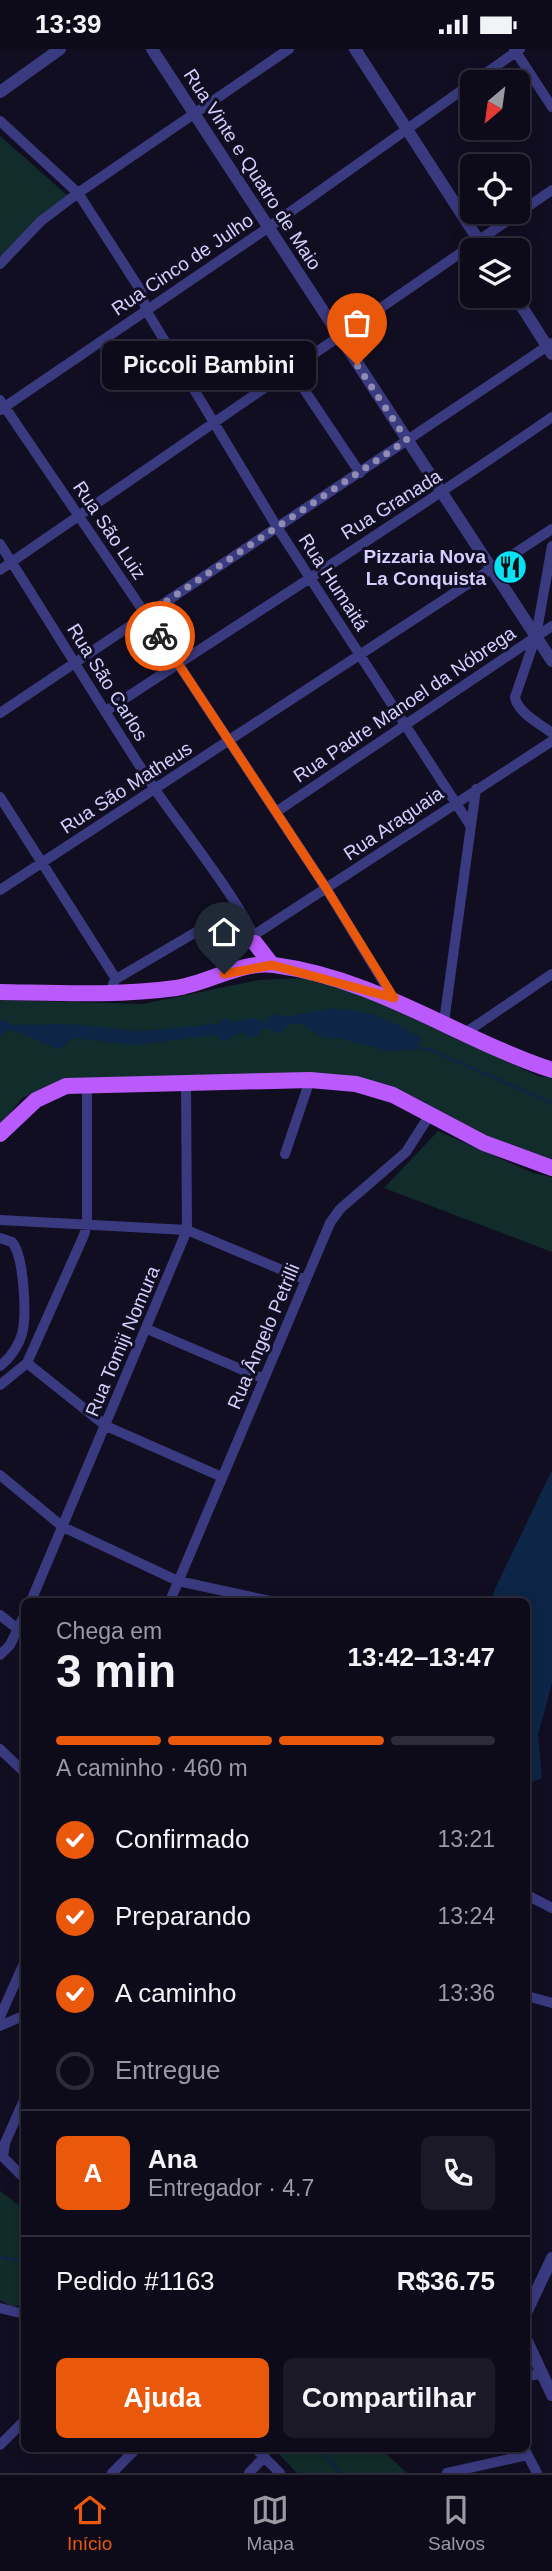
<!DOCTYPE html>
<html lang="pt">
<head>
<meta charset="utf-8">
<style>
  :root { --surface:#0d0a1a; --page:#1b1827; --text:#f1f3f6; --muted:#9a9aa2; --line:#2d2b39; --accent:#ea580c }
  body { margin:0; font-family:Arial,sans-serif; background:var(--page); color:var(--text); height:100vh; display:flex; flex-direction:column; font-size:26px; white-space:nowrap }
  * { box-sizing:border-box; margin:0 }
  p { font-size:23px; color:var(--muted) }
  .icon { flex:none; width:38px; height:38px; fill:none; stroke:currentColor; stroke-width:2; stroke-linecap:round; stroke-linejoin:round }
  .map { position:relative; flex:1; overflow:hidden }
  .drawer { position:absolute; left:21px; top:1549px; width:509px; height:854px; display:flex; flex-direction:column; background:var(--surface); border-radius:10px; box-shadow:0 4px 18px #0003,0 0 0 2px var(--line) }
  .drawer>* { flex:none }
  .needle { width:46px; rotate:209deg }
  .buttons { position:absolute; left:460px; top:21px; display:grid; gap:14px }
  .buttons a { display:grid; place-items:center; width:70px; height:70px; border-radius:10px; background:var(--surface); box-shadow:0 4px 18px #0003,0 0 0 2px var(--line); font-size:35px }
  .pin { position:absolute; display:grid; place-items:center; width:60px; height:60px; color:#fff; margin:-72px -30px; border-radius:50% 50% 50% 0; rotate:-45deg; box-shadow:0 0 7px #0007 }
  .pin .icon { rotate:45deg }
  .courier { position:absolute; display:grid; place-items:center; width:70px; height:70px; margin:-35px; border:5px solid #ea580c; border-radius:50%; background:#fff; color:#222; box-shadow:0 2px 9px #0007 }
  .bubble { position:absolute; height:49px; border-radius:10px; background:var(--surface); box-shadow:0 4px 18px #0003,0 0 0 2px var(--line); font-size:23px; font-weight:600; line-height:49px; text-align:center }
  .head em { font-style:normal; font-weight:600 }
  .head div { display:flex; flex-direction:column-reverse }
  .head { display:flex; align-items:center; justify-content:space-between; height:119px; padding:0 35px }
  h1 { font-size:46px; font-weight:600; line-height:52px }
  .bar { display:grid; grid-template-columns:repeat(4,1fr); gap:10px 7px; align-content:center; height:84px; padding:0 35px }
  .bar i { height:9px; border-radius:5px; background:var(--line) }
  .bar .on { background:var(--accent) }
  .bar p { grid-column:span 4 }
  .line { display:flex; align-items:center; gap:18px; padding:0 35px; border-top:2px solid var(--line) }
  .line div { flex:1 }
  .round { display:grid; place-items:center; flex:none; width:74px; height:74px; border-radius:10px; background:var(--page) }
  ol { padding:0 35px; list-style:none }
  li { display:flex; align-items:center; gap:21px; height:77px }
  li p { margin-inline-start:auto }
  li .icon { padding:7px; border-radius:50%; background:var(--accent); color:#fff; stroke-width:4 }
  li:last-child { color:var(--muted) }
  li i { width:38px; height:38px; border:4px solid var(--line); border-radius:50% }
  .button { display:flex; gap:14px; margin-top:auto; padding:14px 35px }
  .button a { flex:1; height:80px; border-radius:10px; background:var(--accent); color:#fff; font-size:28px; font-weight:600; line-height:80px; text-align:center }
  .button a+a { background:var(--page); color:var(--text) }
  .status { display:flex; justify-content:space-between; align-items:center; height:49px; padding:0 35px; background:var(--surface); direction:ltr }
  .status svg { height:19px; fill:currentColor }
  .menu { display:flex; justify-content:space-around; align-items:center; height:98px; border-top:2px solid var(--line); background:var(--surface); font-size:19px; color:var(--muted) }
  .menu a { display:grid; justify-items:center; gap:4px }
  .menu .on { color:var(--accent) }
  .map>svg:first-child { display:block }
</style>
</head>
<body>
<div class="status"><b>13:39</b><svg viewBox="0 0 49 12"><path d="M0 12V9h3v3zM5 12V6h3v6zM10 12V3h3v9zM15 12V0h3v12zM26 1h20v11H26zM47 4h2v5h-2z"/></svg></div>
<div class="map">
<svg width="552" height="2424" viewBox="0 0 552 2424">
  <rect width="100%" height="100%" fill="#110e22"/>
  <path fill="#112c2a" d="M 0,87 L 67,146 L 40,167 L 0,208 Z
    M 306,929 L 359,944 L 538,1027 L 552,1029 L 552,1111 L 514,1101 L 401,1041 L 357,1029 L 64,1031 L 22,1049 L 0,1077 L 0,951 L 143,955 L 259,931 Z
    M 438,1082 L 533,1124 L 552,1128 L 552,1203 L 384,1139 Z
    M 0,2142 L 24,2160 L 24,2257 L 10,2257 L 0,2251 Z
    M 273,2399 L 380,2399 L 407,2424 L 297,2424 Z"/>
  <path fill="#0d2546" d="M 329,960 C 371,961 386,968 421,989 L 416,1001 L 389,1002 L 342,990 L 323,989 L 300,974 L 288,976 L 280,985 L 267,979 L 260,981 L 259,985 L 251,989 L 241,983 L 224,993 L 215,986 L 135,996 L 72,989 L 60,1000 C 41,996 26,983 8,981 L 0,987 L 0,970 L 13,976 L 69,975 L 141,982 L 217,975 L 226,969 L 233,973 L 255,969 L 266,973 L 271,967 L 279,965 L 285,968 Z
    M 552,1421 L 552,1634 L 538,1686 L 542,1729 L 527,1735 L 527,1552 L 493,1552 L 494,1542 Z"/>
  <g fill="none" stroke-linecap="round" stroke-linejoin="round">
    <path stroke="#0d2546" stroke-width="2.5" d="M 415,998 L 431,1001 L 552,1054
      M 0,2208 L 24,2212
      M 319,2399 L 340,2424"/>
    <path stroke="#3a3a80" stroke-width="10" d="M 514,0 L 552,58
      M 0,72 L 78,144 L 141,242 L 146,261 L 277,478 L 470,776
      M 0,215 L 41,172 L 78,144 L 289,0
      M 291,321 L 360,424
      M 0,351 L 146,566 L 326,839 L 393,949
      M 0,361 L 269,178 L 520,0
      M 0,495 C 52,576 101,658 154,739 C 173,768 252,867 255,894
      M 552,497 L 536,587 L 515,648 C 517,663 540,675 552,684
      M 0,521 L 552,141
      M 106,662 C 255,564 406,469 552,368
      M 0,664 L 552,294
      M 0,748 L 116,930
      M 276,763 L 552,577
      M 0,841 L 552,480
      M 254,886 L 552,692
      M 113,935 L 116,930 L 237,859
      M 444,973 L 476,740
      M 465,984 L 552,925
      M 285,1105 L 310,1031
      M 0,1171 L 187,1181 L 306,1231
      M 0,1189 L 12,1193 C 24,1207 27,1266 22,1285 C 18,1298 10,1309 0,1317
      M 147,1280 L 264,1330
      M 27,1314 L 106,1377 L 222,1428
      M 0,1336 L 27,1314 L 84,1186 L 87,1175 L 87,1036
      M 0,1426 L 63,1478 L 178,1532 L 270,1552
      M 31,1552 L 187,1181 L 186,1034
      M 170,1552 L 330,1174 L 340,1160 L 406,1103 L 431,1064
      M 0,1566 L 24,1585
      M 0,1606 L 10,1596 L 24,1567
      M 0,1700 L 24,1723
      M 527,1846 L 552,1859
      M 527,1947 L 552,1954
      M 0,1968 L 24,1914
      M 0,1977 L 23,1967 L 24,1963
      M 24,2051 L 5,2094 L 3,2108 L 24,2129
      M 0,2259 L 24,2265
      M 527,2327 L 541,2325
      M 0,2396 L 24,2372
      M 255,2399 L 280,2424
      M 524,2399 L 537,2424
      M 112,2424 L 137,2399
      M 249,2424 L 264,2408
      M 447,2424 L 527,2406"/>
    <path stroke="#3a3a80" stroke-width="12" d="M 152,0 L 552,612
      M 355,0 L 485,201
      M 0,43 L 60,0
      M 515,247 L 552,305
      M 527,2262 L 552,2209
      M 527,2292 L 552,2346"/>
    <path stroke="#ba59fc" stroke-width="16" d="M 255,894 L 272,916
      M 0,943 C 59,944 117,947 176,939 C 208,934 241,912 274,916 C 378,930 456,989 552,1021
      M 0,1085 L 36,1051 L 66,1037 L 310,1031 L 356,1035 L 393,1046 L 484,1094 L 552,1119"/>
  </g>
  <g fill="none" stroke-linecap="round" stroke-linejoin="round">
    <path stroke="#908bb1" stroke-width="7" stroke-dasharray="0 12.6" d="M 160,587 L 146,566 L 407,391 L 357,316"/>
    <path stroke="#ea580c" stroke-width="9" d="M 160,587 L 326,839 L 394,949 L 272,916 L 224,925"/>
  </g>
  <defs>
    <g id="restaurant-disc" transform="scale(1.75)"><circle r="9.5" fill="#05e3f5" stroke="#110e22"/><path d="M-5-6h1v4h1v-4h1v4h1v-4h1v5L-1.5 .5V6h-2V.5L-5-1ZM5-6V6H3V1.5H1.5Q1.5-4 5-6Z" fill="#111"/></g>
  </defs>
  <g fill-rule="evenodd">
    <use href="#restaurant-disc" x="510" y="518"/>
  </g>
  <g text-anchor="middle" stroke-width="6" stroke-linejoin="round" paint-order="stroke">
    <g font-size="19" fill="#d4cffe" stroke="#110e22">
      <text transform="translate(253 120) rotate(57)" y="7">Rua Vinte e Quatro de Maio</text>
      <text transform="translate(182 215) rotate(-34)" y="7">Rua Cinco de Julho</text>
      <text transform="translate(391 455) rotate(-32)" y="7">Rua Granada</text>
      <text transform="translate(110 481) rotate(56)" y="7">Rua São Luiz</text>
      <text transform="translate(334 533) rotate(57)" y="7">Rua Humaitá</text>
      <text transform="translate(108 633) rotate(58)" y="7">Rua São Carlos</text>
      <text transform="translate(404 655) rotate(-34)" y="7">Rua Padre Manoel da Nóbrega</text>
      <text transform="translate(126 738) rotate(-33)" y="7">Rua São Matheus</text>
      <text transform="translate(393 774) rotate(-34)" y="7">Rua Araguaia</text>
      <text transform="translate(263 1287) rotate(-67)" y="7">Rua Ângelo Petrilli</text>
      <text transform="translate(122 1292) rotate(-67)" y="7">Rua Tomiji Nomura</text>
    </g>
    <g font-size="19" font-weight="bold" fill="#d4cffe" stroke="#110e22" text-anchor="end">
      <text x="486" y="514">Pizzaria Nova<tspan x="486" dy="22">La Conquista</tspan></text>
    </g>
  </g>
</svg>
<div class="buttons">
<a><svg class="needle" viewBox="-14 -14 28 28"><path d="M0-13l5 13h-10z" fill="#e53935"/><path d="M0 13l5-13h-10z" fill="#9a9aa2"/></svg></a>
<a><svg class="icon" aria-label="locate" viewBox="0 0 24 24"><circle cx="12" cy="12" r="6"/><path d="M12 2v4M12 18v4M2 12h4M18 12h4"/></svg></a>
<a><svg class="icon" aria-label="layers" viewBox="0 0 24 24"><path d="M12 4l9 5-9 5-9-5zM3 14l9 5 9-5"/></svg></a>
</div>
<div class="pin" style="left:357px;top:316px;background:#ea580c"><svg class="icon" aria-label="bag" viewBox="0 0 24 24"><path d="M5 8h14l-1 12H6zM9 8a3 3 0 0 1 6 0"/></svg></div>
<div class="pin" style="left:224px;top:925px;background:#1f2937"><svg class="icon" aria-label="home" viewBox="0 0 24 24"><path d="M3 11l9-7 9 7M6 9v11h12V9"/></svg></div>
<div class="courier" style="left:160px;top:587px"><svg class="icon" aria-label="bike" viewBox="0 0 24 24"><circle cx="6" cy="16" r="4"/><circle cx="18" cy="16" r="4"/><path d="M6 16l4-8h5l3 8M10 8l3 8H6M13 5h3"/></svg></div>
<div class="bubble" style="left:102px;top:292px;width:214px">Piccoli Bambini</div>
<section class="drawer">
<div class="head"><div><h1>3 min</h1><p>Chega em</p></div><em>13:42–13:47</em></div>
<div class="bar"><i class="on"></i><i class="on"></i><i class="on"></i><i></i><p>A caminho · 460 m</p></div>
<ol>
<li><svg class="icon" aria-label="check" viewBox="0 0 24 24"><path d="M5 12l5 5 9-10"/></svg>Confirmado<p>13:21</p></li>
<li><svg class="icon" aria-label="check" viewBox="0 0 24 24"><path d="M5 12l5 5 9-10"/></svg>Preparando<p>13:24</p></li>
<li><svg class="icon" aria-label="check" viewBox="0 0 24 24"><path d="M5 12l5 5 9-10"/></svg>A caminho<p>13:36</p></li>
<li><i></i>Entregue</li>
</ol>
<div class="line" style="height:126px"><b class="round" style="background:var(--accent);color:#fff">A</b><div><b>Ana</b><p>Entregador · 4.7</p></div><a class="round"><svg class="icon" aria-label="phone" viewBox="0 0 24 24"><path d="M5 4h4l2 5-3 2q2 4 5 5l2-3 5 2v4C11 20 4 13 5 4z"/></svg></a></div>
<div class="line" style="height:91px"><div>Pedido #1163</div><b>R$36.75</b></div>
<div class="button"><a>Ajuda</a><a>Compartilhar</a></div>
</section>
</div>
<nav class="menu">
<a class="on"><svg class="icon" aria-label="home" viewBox="0 0 24 24"><path d="M3 11l9-7 9 7M6 9v11h12V9"/></svg>Início</a>
<a><svg class="icon" aria-label="map" viewBox="0 0 24 24"><path d="M3 6l6-2 6 2 6-2v14l-6 2-6-2-6 2zM9 4v14M15 6v14"/></svg>Mapa</a>
<a><svg class="icon" aria-label="saved" viewBox="0 0 24 24"><path d="M7 4h10v16l-5-4-5 4z"/></svg>Salvos</a>
</nav>
</body>
</html>
